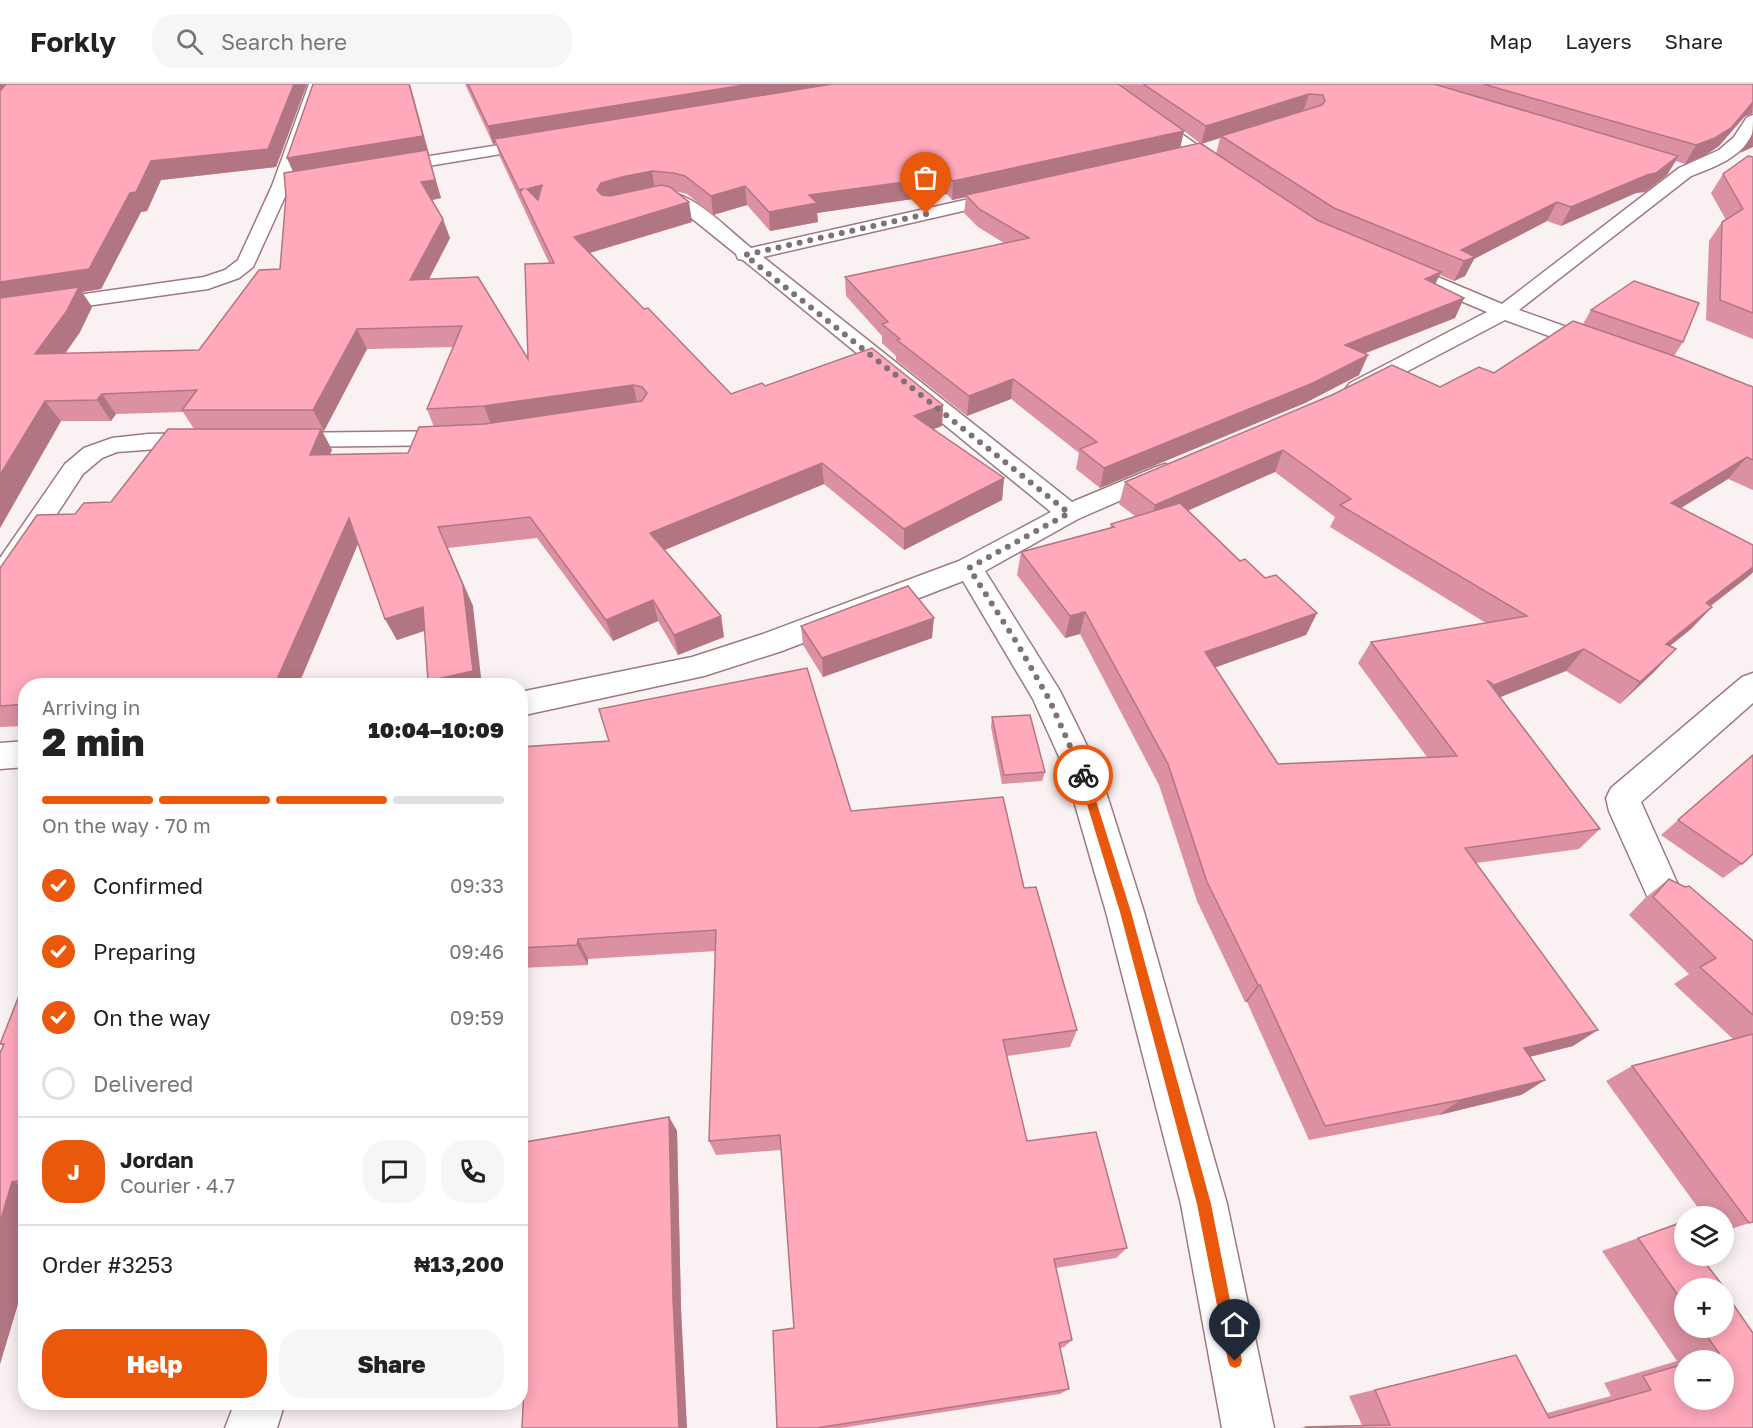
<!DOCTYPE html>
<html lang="en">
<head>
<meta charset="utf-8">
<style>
  :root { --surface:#fff; --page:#f6f6f6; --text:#222; --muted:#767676; --line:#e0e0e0; --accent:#ea580c }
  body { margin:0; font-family:"Golos Text",sans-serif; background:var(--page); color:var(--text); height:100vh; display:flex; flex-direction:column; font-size:22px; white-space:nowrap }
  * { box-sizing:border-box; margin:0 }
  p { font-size:20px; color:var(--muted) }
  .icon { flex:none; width:33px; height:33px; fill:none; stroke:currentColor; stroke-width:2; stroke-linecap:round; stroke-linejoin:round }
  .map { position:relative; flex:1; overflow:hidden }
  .sheet { position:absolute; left:18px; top:594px; width:510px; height:732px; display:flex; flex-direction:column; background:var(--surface); border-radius:24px; box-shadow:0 3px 15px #0003 }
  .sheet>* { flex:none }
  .buttons { position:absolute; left:1674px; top:1122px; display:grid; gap:12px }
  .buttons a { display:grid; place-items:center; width:60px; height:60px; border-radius:50%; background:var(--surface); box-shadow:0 3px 15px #0003; font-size:30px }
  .pin { position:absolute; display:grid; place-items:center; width:51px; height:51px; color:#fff; margin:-62px -26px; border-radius:50% 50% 50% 0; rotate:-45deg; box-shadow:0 0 6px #0007 }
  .pin .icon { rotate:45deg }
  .courier { position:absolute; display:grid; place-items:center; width:60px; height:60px; margin:-30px; border:4px solid #ea580c; border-radius:50%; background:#fff; color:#222; box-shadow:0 2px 8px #0007 }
  .head em { font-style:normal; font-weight:800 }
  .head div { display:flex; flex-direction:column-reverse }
  .head { display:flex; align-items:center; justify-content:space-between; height:102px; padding:0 24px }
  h1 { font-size:39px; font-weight:800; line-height:45px }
  .bar { display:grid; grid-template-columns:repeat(4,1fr); gap:9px 6px; align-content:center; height:72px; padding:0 24px }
  .bar i { height:8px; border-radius:4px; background:var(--line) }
  .bar .current { background:var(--accent) }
  .bar p { grid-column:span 4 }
  .line { display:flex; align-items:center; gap:15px; padding:0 24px; border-top:2px solid var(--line) }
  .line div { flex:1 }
  .round { display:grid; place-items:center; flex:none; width:63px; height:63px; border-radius:24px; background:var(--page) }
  ol { padding:0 24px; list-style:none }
  li { display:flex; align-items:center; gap:18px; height:66px }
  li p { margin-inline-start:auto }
  li .icon { padding:6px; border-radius:50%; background:var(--accent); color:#fff; stroke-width:4 }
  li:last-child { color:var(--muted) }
  li i { width:33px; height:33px; border:3px solid var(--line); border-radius:50% }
  .button { display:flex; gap:12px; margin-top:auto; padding:12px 24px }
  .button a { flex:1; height:69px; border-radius:24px; background:var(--accent); color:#fff; font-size:24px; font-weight:800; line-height:69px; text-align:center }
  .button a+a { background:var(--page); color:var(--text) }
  header { display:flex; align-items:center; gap:36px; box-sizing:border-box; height:84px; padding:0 30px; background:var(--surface); border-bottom:2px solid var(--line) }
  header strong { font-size:28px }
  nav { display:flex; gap:33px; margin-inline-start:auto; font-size:21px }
  .search { width:420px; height:54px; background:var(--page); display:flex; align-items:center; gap:15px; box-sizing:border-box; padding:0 21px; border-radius:24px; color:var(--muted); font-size:22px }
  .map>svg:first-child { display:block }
</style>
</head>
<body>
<header>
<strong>Forkly</strong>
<div class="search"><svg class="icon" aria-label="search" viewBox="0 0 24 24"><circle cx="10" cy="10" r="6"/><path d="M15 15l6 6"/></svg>Search here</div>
<nav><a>Map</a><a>Layers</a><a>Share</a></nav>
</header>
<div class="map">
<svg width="1753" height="1344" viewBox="0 0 1753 1344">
  <rect width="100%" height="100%" fill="#faf1f3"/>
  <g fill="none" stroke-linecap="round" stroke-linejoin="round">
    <g stroke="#9f7981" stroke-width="3">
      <path id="street" d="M 309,0 L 323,0 L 292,95 L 330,89 L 336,90 L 339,94 L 336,98 L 288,106 L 253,183 L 239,194 L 208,205 L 0,234 L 0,222 L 204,193 L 225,186 L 238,176 L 272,102 Z
        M 1094,0 L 1111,0 L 1234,87 L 1231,91 L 1219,91 Z
        M 1753,31 C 1753,37 1753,45 1752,50 C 1743,73 1712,84 1691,92 L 1519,226 L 1609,258 L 1612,263 L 1609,268 L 1601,270 L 1593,268 L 1505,236 L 1366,309 L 1358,311 L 1350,309 L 1346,304 L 1350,299 L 1487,228 L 1388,186 L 1385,182 L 1388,178 L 1402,178 L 1502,220 L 1679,84 L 1719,66 L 1734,53 L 1747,33 Z
        M 543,54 L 551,59 L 549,62 L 386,89 L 380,88 L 377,84 L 380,80 L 386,79 Z
        M 1009,106 L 1015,107 L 1018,111 L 1015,115 L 763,173 L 1072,418 L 1156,383 L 1165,380 L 1174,383 L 1178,388 L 1174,393 L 1078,435 L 985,487 L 1060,607 L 1099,686 L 1144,828 L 1227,1120 L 1274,1344 L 1222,1344 L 1181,1120 L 1106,828 L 1065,686 L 1033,615 L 963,497 L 782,567 L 704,592 L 520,632 L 520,608 L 692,573 L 760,551 L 959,477 L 1051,428 L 743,176 L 738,175 L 736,170 L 674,120 L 645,116 L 642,112 L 645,108 C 686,98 721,140 751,164 Z
        M 460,347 L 469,349 L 472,354 L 469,359 L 460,361 L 280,363 L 271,361 L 268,356 L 271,351 L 280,349 Z
        M 202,349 L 211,351 L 214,356 L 211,361 L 117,368 L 102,374 L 83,390 L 10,502 L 0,504 L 0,474 L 65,380 L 84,364 L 112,354 L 148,350 Z
        M 1753,589 L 1753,619 L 1641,718 L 1679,803 L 1674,814 L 1661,819 L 1648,814 L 1609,727 L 1606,714 L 1611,704 L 1742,593 Z
        M 26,657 L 26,683 L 0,685 L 0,659 Z
        M 235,1318 L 285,1318 L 277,1344 L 225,1344 Z"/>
    </g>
    <use href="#street" fill="#fff" fill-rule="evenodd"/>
  </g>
  <path fill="#db91a1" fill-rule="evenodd" d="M 0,0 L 307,0 L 276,83 L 161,96 L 147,127 L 141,128 L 101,205 L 82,208 L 92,223 L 80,248 L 65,270 L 199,266 L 280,185 L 293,87 L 287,74 L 429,70 L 428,70 L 441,114 L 432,116 L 450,154 L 429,195 L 528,275 L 549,179 L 500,73 L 496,59 L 493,60 L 465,0 L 1753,0 L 1753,29 L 1745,32 L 1719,62 L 1704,72 L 1685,80 L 1676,77 L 1667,91 L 1645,108 L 1636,109 L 1561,142 L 1547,137 L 1474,175 L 1465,192 L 1454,197 L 1440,191 L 1435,200 L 1464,214 L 1455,234 L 1364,270 L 1368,271 L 1359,291 L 1305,319 L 1100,404 L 1076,385 L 1079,369 L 1011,315 L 967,332 L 896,276 L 896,272 L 882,259 L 882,252 L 846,212 L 845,193 L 1004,159 L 978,143 L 964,129 L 966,113 L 952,116 L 947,110 L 817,129 L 818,138 L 770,147 L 747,121 L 713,131 L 687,110 L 675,107 L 692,138 L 590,169 L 644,225 L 731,310 L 765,302 L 943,321 L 942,342 L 933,345 L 1004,394 L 1002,416 L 904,466 L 824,400 L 664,466 L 721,532 L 724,553 L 678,571 L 658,537 L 613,557 L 537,454 L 448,464 L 473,522 L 424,547 L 397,556 L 385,535 L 358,460 L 298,602 L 26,602 L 26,642 L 0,643 L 0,484 L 75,430 L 111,418 L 194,345 L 183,328 L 116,330 L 111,337 L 61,337 L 0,444 ZM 1184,47 L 1201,60 L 1220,54 L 1216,70 L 1180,63 ZM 454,263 L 427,325 L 434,343 L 408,369 L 330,370 L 332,366 L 322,347 L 324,347 L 367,265 Z
    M 1753,73 L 1753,255 L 1706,236 L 1709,157 L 1722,138 L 1726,136 L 1711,109 L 1723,90 Z
    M 1591,226 L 1683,258 L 1674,272 L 1753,303 L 1753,406 L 1728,395 L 1681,424 L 1753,461 L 1753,488 L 1749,492 L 1711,522 L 1712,523 L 1691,545 L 1670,562 L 1655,587 L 1620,620 L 1566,587 L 1500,613 L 1600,745 L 1579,765 L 1476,779 L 1573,962 L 1529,973 L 1545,996 L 1521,1011 L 1439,1031 L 1309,1056 L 1247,918 L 1245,918 L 1197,817 L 1159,701 L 1080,550 L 1065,554 L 1017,491 L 1021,468 L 1110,444 L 1111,440 L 1135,432 L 1119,420 L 1125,398 L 1440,303 L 1494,289 L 1583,240 ZM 1275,388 L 1335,433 L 1330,443 L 1486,539 L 1371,558 L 1358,579 L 1427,673 L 1278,680 L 1215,583 L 1306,551 L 1317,529 L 1240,477 L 1188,426 Z
    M 801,542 L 932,554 L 823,593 L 803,561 Z
    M 992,633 L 1045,688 L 1042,697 L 1002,700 L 991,643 Z
    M 520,663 L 851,727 L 1024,804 L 1077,946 L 1070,963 L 1007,972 L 1027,1057 L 1127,1164 L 1116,1174 L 1056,1184 L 1072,1256 L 1064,1263 L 1060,1264 L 1069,1305 L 1060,1310 L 841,1344 L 777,1344 L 794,1244 L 781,1066 L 716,1071 L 709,1057 L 716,867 L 588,875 L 588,881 L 520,884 Z
    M 1753,671 L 1742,780 L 1723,794 L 1661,751 Z
    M 1669,795 L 1753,857 L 1753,1138 L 1724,1147 L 1724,1132 L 1704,1132 L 1606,997 L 1632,982 L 1733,955 L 1674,900 L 1689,890 L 1629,831 L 1645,814 Z
    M 26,894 L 26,1193 L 0,1280 L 0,969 L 3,962 L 0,960 Z
    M 669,1033 L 677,1047 L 681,1223 L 520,1253 L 520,1059 Z
    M 1677,1140 L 1724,1207 L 1753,1344 L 1300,1344 L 1306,1343 L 1362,1341 L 1349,1312 L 1516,1271 L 1547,1329 L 1611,1312 L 1604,1299 L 1677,1277 L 1602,1167 ZM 1684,1204 L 1724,1244 L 1684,1244 ZM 1684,1276 L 1724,1276 L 1684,1316 Z"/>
  <path fill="#b27683" d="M 0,0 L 10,0 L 0,12 Z
    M 294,0 L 307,0 L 276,83 L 161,96 L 147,127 L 141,128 L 101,205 L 82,208 L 92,223 L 80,248 L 50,291 L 0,220 L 0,198 L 130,109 L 151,77 Z
    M 409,0 L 410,0 L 429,70 L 428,70 L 441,114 L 427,117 L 295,92 L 287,74 Z
    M 750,0 L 856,0 L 494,55 L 496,59 L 493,60 L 488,42 Z
    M 1309,10 L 1303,28 L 1221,52 L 1220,54 L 1201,60 L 1206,42 Z
    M 1753,18 L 1752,29 L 1745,32 L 1719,62 L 1704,72 L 1685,80 L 1696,61 Z
    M 1184,47 L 1180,65 L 966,111 L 966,113 L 952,116 L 953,97 Z
    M 1753,50 L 1753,63 L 1740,69 L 1752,51 Z
    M 1678,72 L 1667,91 L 1645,108 L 1636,109 L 1561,142 L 1571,123 Z
    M 652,87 L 655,106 L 601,125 L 597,106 L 601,99 L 622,93 Z
    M 948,92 L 947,110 L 817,129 L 818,138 L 770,147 L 769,128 L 809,111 Z
    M 542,101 L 547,120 L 532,123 L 527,105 Z
    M 745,102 L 747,121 L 713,131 L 711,112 Z
    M 689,118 L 692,138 L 579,172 L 574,153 Z
    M 1557,118 L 1547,137 L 1474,175 L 1465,192 L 1454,197 L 1464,177 L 1461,166 Z
    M 443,135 L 450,154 L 418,216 L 410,196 Z
    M 1441,188 L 1432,207 L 1425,195 Z
    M 1464,214 L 1455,234 L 1337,280 L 1345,261 Z
    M 357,245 L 367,265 L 324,347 L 313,326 Z
    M 1368,271 L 1359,291 L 1305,319 L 1100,404 L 1104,384 Z
    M 1013,295 L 1011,315 L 967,332 L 969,312 Z
    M 633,301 L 638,322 L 492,343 L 484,322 Z
    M 102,310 L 116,330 L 111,337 L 97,316 Z
    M 45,317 L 61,337 L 0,444 L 0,391 Z
    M 943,321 L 942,342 L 913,353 L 914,332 Z
    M 321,345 L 332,366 L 321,392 L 310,371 Z
    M 1283,366 L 1275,388 L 1149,444 L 1155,421 Z
    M 1747,373 L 1728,395 L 1653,441 L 1671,419 Z
    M 822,379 L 824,400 L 655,470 L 650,449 Z
    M 1004,394 L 1002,416 L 904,466 L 904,445 Z
    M 349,434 L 360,455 L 298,602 L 274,602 Z
    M 438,443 L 473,522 L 482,602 L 431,602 L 428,597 Z
    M 1753,483 L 1753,488 L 1749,492 L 1685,541 L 1706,519 Z
    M 653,516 L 658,537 L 613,557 L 606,536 Z
    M 423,523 L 433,544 L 397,556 L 385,535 Z
    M 1712,523 L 1691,545 L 1646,581 L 1666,560 Z
    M 1085,528 L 1080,550 L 1065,554 L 1070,532 Z
    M 1317,529 L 1306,551 L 1197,590 L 1205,568 Z
    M 721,532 L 724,553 L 678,571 L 674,551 Z
    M 934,534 L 932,554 L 823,593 L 822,574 Z
    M 1584,565 L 1566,587 L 1478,622 L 1494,601 Z
    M 1676,565 L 1655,587 L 1620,620 L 1640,598 Z
    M 578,855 L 588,875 L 588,881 L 577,861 Z
    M 1258,901 L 1260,901 L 1247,918 L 1245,918 Z
    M 1598,946 L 1573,962 L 1501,980 L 1524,964 Z
    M 1545,996 L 1521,1011 L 1439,1031 L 1460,1016 Z
    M 669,1033 L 677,1047 L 681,1223 L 687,1344 L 679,1344 L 673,1215 Z
    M 12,1098 L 26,1103 L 26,1193 L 0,1280 L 0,1138 Z"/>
  <path fill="#ffa9bb" stroke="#b27683" stroke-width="1.5" fill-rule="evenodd" d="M 6,0 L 294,0 L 268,65 L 151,77 L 136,108 L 130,109 L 89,185 L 0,198 L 0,7 Z
    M 313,0 L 409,0 L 423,52 L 287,74 Z
    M 468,0 L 750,0 L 488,42 Z
    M 832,0 L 1118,0 L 1184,47 L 953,97 L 948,92 L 809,111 L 817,119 L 769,128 L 745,102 L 711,112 L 685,92 L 673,89 L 652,87 L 622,93 L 601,99 L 597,106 L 602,111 L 610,112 L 661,101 L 670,103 L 689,118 L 574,153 L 644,225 L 648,224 L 731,310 L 762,299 L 765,302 L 872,264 L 943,321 L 914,332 L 1004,394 L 904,445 L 822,379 L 650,449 L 721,532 L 674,551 L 653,516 L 606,536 L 530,433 L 438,443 L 463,501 L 473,587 L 428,597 L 423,523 L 385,535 L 349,434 L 274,602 L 26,602 L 26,620 L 0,622 L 0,484 L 37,431 L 75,430 L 84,419 L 111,418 L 168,345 L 321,345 L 310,371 L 408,369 L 419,343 L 485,340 L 642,317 L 647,309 L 642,303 L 633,301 L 484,322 L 427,325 L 462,242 L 357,245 L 313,326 L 182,326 L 197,306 L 102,310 L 97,316 L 45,317 L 0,391 L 0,214 L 79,203 L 66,228 L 35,270 L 199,266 L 259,186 L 280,185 L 286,112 L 284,89 L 427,66 L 435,96 L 421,98 L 443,135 L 410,196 L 478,193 L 528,275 L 525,180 L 554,179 L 520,108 L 523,105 L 519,106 L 494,55 ZM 542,101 L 538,116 L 527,105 Z
    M 1143,0 L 1434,0 L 1678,72 L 1656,89 L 1647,91 L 1571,123 L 1557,118 L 1461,166 L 1475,173 L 1464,177 L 1334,124 L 1221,52 L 1322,21 L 1325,17 L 1323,11 L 1309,10 L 1206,42 Z
    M 1483,0 L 1753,0 L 1753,18 L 1731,44 L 1715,54 L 1696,61 Z
    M 1200,59 L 1317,136 L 1441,188 L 1425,195 L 1464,214 L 1345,261 L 1368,271 L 1313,299 L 1104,384 L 1080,365 L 1097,358 L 1013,295 L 969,312 L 897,256 L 900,255 L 882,240 L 888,238 L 845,193 L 1029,154 L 979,125 L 966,111 Z
    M 1748,72 L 1753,73 L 1753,229 L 1720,216 L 1722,138 L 1743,125 L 1723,90 Z
    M 1634,197 L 1699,219 L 1683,258 L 1591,226 Z
    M 1573,237 L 1680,274 L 1753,303 L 1753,376 L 1747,373 L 1671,419 L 1753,461 L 1753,483 L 1706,519 L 1712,523 L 1666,560 L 1676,565 L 1640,598 L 1584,565 L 1494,601 L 1487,596 L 1600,745 L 1465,764 L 1598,946 L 1524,964 L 1545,996 L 1460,1016 L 1325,1042 L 1260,901 L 1258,901 L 1207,798 L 1168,680 L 1085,528 L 1070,532 L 1021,468 L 1114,443 L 1111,440 L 1180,419 L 1240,477 L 1245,475 L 1265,494 L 1276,491 L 1317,529 L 1205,568 L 1278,680 L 1457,672 L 1371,558 L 1527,532 L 1340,421 L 1351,415 L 1283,366 L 1155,421 L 1125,398 L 1332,311 L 1392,281 L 1440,303 L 1479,283 L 1494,289 Z
    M 908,502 L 934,534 L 822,574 L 801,542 Z
    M 807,584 L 851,727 L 1003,713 L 1024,804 L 1036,803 L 1077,946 L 1003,956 L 1027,1057 L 1096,1048 L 1127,1164 L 1054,1175 L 1072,1256 L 1059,1259 L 1069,1305 L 816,1344 L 777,1344 L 773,1247 L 794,1244 L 780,1051 L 709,1057 L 716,846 L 578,855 L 577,861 L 520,864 L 520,663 L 609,657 L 599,625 Z
    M 1030,631 L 1045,688 L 1004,691 L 992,633 Z
    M 1753,671 L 1753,770 L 1742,780 L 1678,736 Z
    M 1669,795 L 1685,803 L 1689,802 L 1753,857 L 1753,931 L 1700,883 L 1716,874 L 1653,813 Z
    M 26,894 L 26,1096 L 12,1098 L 0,1138 L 0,969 L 4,960 L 0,960 Z
    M 1753,950 L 1753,1138 L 1749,1139 L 1632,982 Z
    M 669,1033 L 673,1215 L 679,1344 L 522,1344 L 527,1242 L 520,1244 L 520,1059 Z
    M 1677,1140 L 1684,1151 L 1684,1172 L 1700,1172 L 1726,1206 L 1724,1207 L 1753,1249 L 1753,1344 L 1307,1344 L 1306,1343 L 1390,1341 L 1375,1306 L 1516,1271 L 1549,1334 L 1651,1306 L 1643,1292 L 1684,1280 L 1684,1316 L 1724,1316 L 1724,1276 L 1696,1276 L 1719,1269 L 1701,1244 L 1724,1244 L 1724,1204 L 1684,1204 L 1684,1220 L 1638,1154 Z"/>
  <path fill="#ea580c" d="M 1083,687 L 1088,691 L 1131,828 L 1211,1120 L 1242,1277 L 1240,1282 L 1235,1284 L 1230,1282 L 1228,1277 L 1197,1120 L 1120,828 L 1078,691 Z"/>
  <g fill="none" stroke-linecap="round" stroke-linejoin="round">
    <path stroke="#7f7274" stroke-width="6" stroke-dasharray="0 10.8" d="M 926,130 L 745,171 L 1069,429 L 969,484 L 1017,559 L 1049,615 L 1083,691"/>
  </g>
</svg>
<div class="buttons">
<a><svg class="icon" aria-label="layers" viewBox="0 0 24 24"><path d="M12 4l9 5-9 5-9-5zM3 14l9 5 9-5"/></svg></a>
<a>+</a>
<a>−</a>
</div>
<div class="pin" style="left:926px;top:130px;background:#ea580c"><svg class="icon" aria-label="bag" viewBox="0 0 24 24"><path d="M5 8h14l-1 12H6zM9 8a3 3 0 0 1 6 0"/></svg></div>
<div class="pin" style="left:1235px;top:1277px;background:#1f2937"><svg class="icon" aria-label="home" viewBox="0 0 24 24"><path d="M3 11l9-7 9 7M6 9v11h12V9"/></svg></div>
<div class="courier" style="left:1083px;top:691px"><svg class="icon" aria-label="bike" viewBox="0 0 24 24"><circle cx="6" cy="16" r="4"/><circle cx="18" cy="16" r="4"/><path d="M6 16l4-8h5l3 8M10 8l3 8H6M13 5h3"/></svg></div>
<section class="sheet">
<div class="head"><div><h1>2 min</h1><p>Arriving in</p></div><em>10:04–10:09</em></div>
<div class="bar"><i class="current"></i><i class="current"></i><i class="current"></i><i></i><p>On the way · 70 m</p></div>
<ol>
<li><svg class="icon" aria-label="check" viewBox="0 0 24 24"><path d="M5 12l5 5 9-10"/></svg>Confirmed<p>09:33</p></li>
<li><svg class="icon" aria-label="check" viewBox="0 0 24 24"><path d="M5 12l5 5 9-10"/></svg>Preparing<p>09:46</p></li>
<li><svg class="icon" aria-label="check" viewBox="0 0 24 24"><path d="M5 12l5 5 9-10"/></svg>On the way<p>09:59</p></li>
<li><i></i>Delivered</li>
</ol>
<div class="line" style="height:108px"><b class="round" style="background:var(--accent);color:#fff">J</b><div><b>Jordan</b><p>Courier · 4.7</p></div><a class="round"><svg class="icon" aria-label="chat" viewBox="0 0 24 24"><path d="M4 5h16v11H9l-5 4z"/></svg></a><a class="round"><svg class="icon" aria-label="phone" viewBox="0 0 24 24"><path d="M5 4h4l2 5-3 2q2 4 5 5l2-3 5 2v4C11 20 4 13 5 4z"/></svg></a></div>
<div class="line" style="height:78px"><div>Order #3253</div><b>₦13,200</b></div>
<div class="button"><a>Help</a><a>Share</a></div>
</section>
</div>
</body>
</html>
